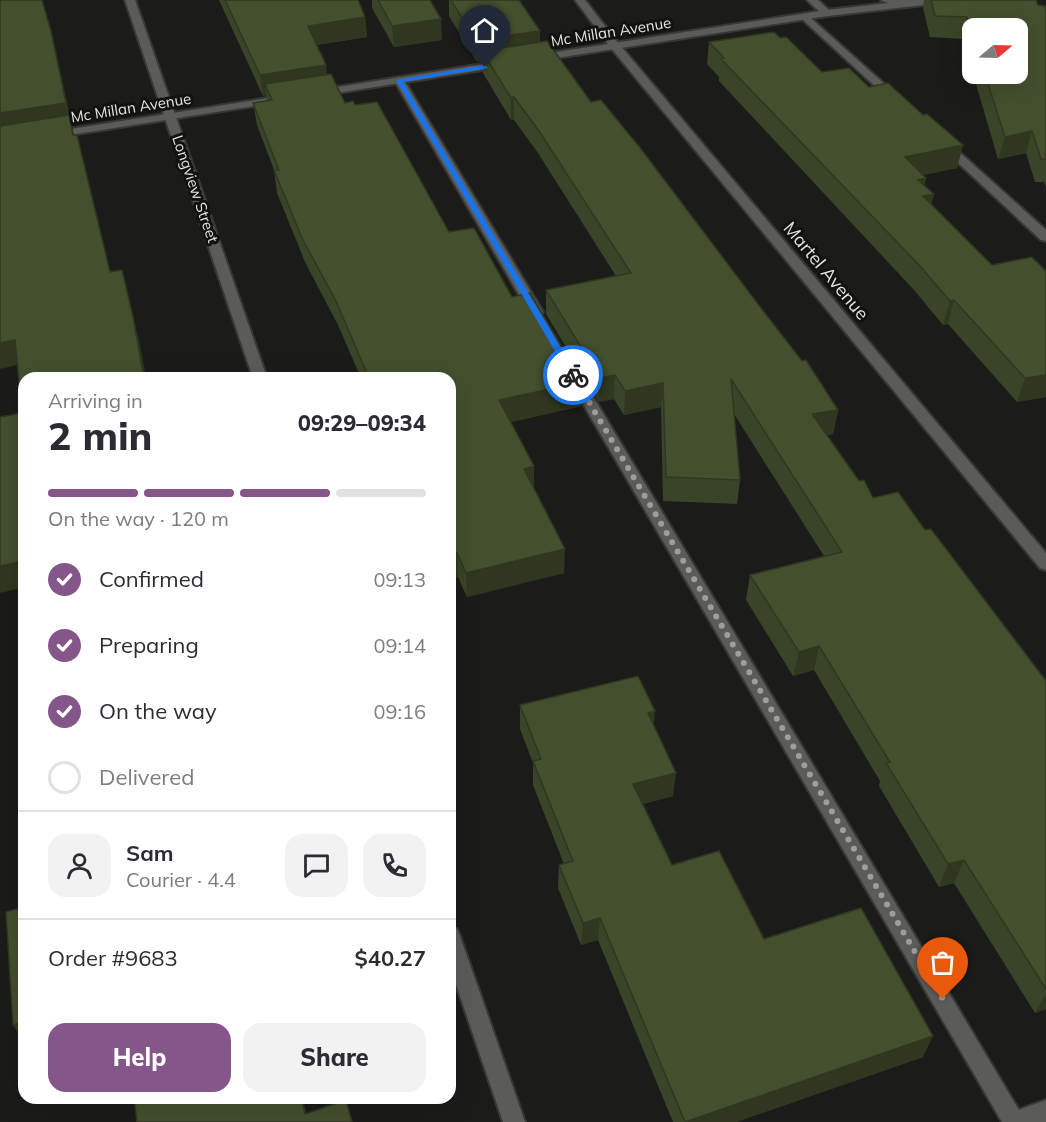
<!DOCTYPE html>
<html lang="en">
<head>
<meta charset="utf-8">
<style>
  :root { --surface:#fff; --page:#f2f2f3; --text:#2b2b33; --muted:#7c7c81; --line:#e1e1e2; --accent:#855689 }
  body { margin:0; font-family:Mulish,sans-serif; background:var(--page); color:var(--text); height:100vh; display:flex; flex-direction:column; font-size:22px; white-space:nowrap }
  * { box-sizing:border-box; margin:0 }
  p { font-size:20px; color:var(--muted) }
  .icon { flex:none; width:33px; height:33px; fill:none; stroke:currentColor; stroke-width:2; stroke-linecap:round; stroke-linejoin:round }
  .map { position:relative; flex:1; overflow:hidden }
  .drawer { position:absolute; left:18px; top:372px; width:438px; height:732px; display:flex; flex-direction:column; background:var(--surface); border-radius:18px; box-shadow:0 6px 24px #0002 }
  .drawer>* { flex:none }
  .needle { width:39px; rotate:71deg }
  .fabs { position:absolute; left:962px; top:18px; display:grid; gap:12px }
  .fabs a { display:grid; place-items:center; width:66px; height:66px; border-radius:12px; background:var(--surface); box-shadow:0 6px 24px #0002; font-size:30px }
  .pin { position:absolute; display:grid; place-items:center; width:51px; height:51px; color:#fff; margin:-62px -26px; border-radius:50% 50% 50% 0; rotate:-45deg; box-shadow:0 0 6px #0007 }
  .pin .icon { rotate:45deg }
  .courier { position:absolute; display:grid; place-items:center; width:60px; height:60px; margin:-30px; border:4px solid #1a73e8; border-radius:50%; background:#fff; color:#222; box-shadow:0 2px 8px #0007 }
  .head em { font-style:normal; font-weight:800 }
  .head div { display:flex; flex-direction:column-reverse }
  .head { display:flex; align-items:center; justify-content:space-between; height:102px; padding:0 30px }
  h1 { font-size:39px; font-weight:800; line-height:45px }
  .bar { display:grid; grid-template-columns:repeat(4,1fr); gap:9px 6px; align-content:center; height:72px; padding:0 30px }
  .bar i { height:8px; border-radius:4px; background:var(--line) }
  .bar .on { background:var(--accent) }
  .bar p { grid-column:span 4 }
  .line { display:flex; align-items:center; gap:15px; padding:0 30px; border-top:2px solid var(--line) }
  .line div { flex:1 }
  .round { display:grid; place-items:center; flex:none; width:63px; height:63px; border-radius:18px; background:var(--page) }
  ol { padding:0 30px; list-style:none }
  li { display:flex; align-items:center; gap:18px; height:66px }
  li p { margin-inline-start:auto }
  li .icon { padding:6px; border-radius:50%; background:var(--accent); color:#fff; stroke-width:4 }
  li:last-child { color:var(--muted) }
  li i { width:33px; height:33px; border:3px solid var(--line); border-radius:50% }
  .cta { display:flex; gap:12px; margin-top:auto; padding:12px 30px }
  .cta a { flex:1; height:69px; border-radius:18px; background:var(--accent); color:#fff; font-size:24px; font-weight:800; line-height:69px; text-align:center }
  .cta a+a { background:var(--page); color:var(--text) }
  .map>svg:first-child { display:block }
</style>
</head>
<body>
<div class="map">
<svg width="1046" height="1122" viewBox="0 0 1046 1122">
  <rect width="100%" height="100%" fill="#1b1c19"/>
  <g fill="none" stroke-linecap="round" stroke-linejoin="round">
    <g stroke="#373836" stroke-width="4">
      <path id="service" d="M 807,0 L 818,0 L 832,13 L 823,15 Z
        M 805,13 L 899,97 L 899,101 L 891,101 L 801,18 L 800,16 Z
        M 399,77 L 404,80 L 543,312 L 541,315 L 536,316 L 529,312 L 394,80 Z
        M 943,139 L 947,141 L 1046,230 L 1046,241 L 1041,240 L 939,145 L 939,141 Z
        M 572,369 L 579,373 L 1026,1122 L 1002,1122 L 565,373 Z"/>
    </g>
    <g stroke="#373836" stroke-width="4">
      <path id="minor" d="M 125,0 L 135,0 L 267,378 L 253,378 Z
        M 575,0 L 585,0 L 619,44 L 1046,553 L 1046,570 L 1040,568 L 611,48 Z
        M 881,0 L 921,0 L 922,1 C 914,7 889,5 881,0 Z
        M 450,927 L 457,929 L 460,936 L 525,1122 L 503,1122 L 450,967 Z
        M 1046,1100 L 1046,1122 L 1004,1122 L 1007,1114 Z"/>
    </g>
    <g stroke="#373836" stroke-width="4">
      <path id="tertiary" d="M 915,0 L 947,0 L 942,3 L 827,16 L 537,61 L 532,58 L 537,55 L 827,10 Z
        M 503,61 L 508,64 L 507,66 L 318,96 L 312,93 L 318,90 Z
        M 275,97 L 281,100 L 279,102 L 51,138 L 45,135 L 51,132 Z"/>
    </g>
    <use href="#service" fill="#5b5c59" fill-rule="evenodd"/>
    <use href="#minor" fill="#5b5c59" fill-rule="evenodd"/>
    <use href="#tertiary" fill="#5b5c59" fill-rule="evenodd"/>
  </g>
  <path fill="#3a4428" d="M 219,0 L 358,0 L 365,17 L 367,37 L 317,45 L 327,75 L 345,103 L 355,105 L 449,232 L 512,297 L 583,382 L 582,406 L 510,422 L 564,573 L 467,597 L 458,577 L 450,579 L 450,378 L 361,378 L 338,325 L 305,262 L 277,193 L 274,170 L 257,125 L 253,103 L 267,101 L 266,95 L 263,96 Z
    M 372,0 L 430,0 L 442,40 L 394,47 L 372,8 Z
    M 449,0 L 519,0 L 540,42 L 764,312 L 838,410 L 833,434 L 827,435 L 859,481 L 873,498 L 925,530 L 1046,681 L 1046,1009 L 1035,1013 L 954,883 L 939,887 L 879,786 L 880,781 L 814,670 L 793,676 L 746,600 L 750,575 L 824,556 L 734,414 L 740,480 L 737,504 L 663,501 L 661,407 L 624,415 L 614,399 L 599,402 L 546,314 L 546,290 L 616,276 L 538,153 L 514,120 L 511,120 L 483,73 L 483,61 L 477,62 L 449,16 Z
    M 924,0 L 1036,0 L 1038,5 L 1046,10 L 1046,187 L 1044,182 L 1035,182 L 1026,153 L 998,159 L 973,74 L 1017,74 L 972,28 L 972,71 L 962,39 L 930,37 L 923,8 Z
    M 780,38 L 822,72 L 869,87 L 923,115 L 963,145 L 957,168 L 923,175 L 926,178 L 924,186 L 934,194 L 931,205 L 1046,397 L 1017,402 L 948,324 L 943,325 L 914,290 L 719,81 L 719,77 L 707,64 L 709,42 Z
    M 520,705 L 654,725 L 673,796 L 643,804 L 672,865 L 764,939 L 923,1057 L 736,1122 L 673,1122 L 598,940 L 581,945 L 558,888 L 559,865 L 564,864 L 533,785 L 533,763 L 520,729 Z"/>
  <path fill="#303720" d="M 365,17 L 367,37 L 310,46 L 308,26 Z
    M 441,19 L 442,40 L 394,47 L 392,26 Z
    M 51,31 L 56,52 L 79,158 L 0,137 L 0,113 Z
    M 540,31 L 540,52 L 482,51 L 483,61 L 477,62 L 476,40 Z
    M 326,65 L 328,85 L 265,84 L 266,95 L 263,96 L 260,75 Z
    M 514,97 L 514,120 L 511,120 L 511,98 Z
    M 1032,131 L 1026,153 L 998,159 L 1005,137 Z
    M 963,145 L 957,168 L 900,180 L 905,157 Z
    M 926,178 L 921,201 L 918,180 Z
    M 934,194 L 928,217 L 923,196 Z
    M 954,300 L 948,324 L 943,325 L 950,301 Z
    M 133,317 L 139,341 L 146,378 L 144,378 Z
    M 15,340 L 22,364 L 0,369 L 0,343 Z
    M 615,375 L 614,399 L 599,402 L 600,378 Z
    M 1046,375 L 1046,397 L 1017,402 L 1025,378 Z
    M 583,382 L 582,406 L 499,425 L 499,400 Z
    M 663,383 L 661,407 L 624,415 L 625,391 Z
    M 838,410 L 833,434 L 807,438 L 812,414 Z
    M 534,466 L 534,491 L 524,469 Z
    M 565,549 L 564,573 L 467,597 L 466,573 Z
    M 457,553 L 458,577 L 450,579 L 450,555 Z
    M 24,561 L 24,587 L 0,593 L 0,566 Z
    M 819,646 L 814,670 L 793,676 L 799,652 Z
    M 655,711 L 653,735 L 648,713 Z
    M 676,773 L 673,796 L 631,807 L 633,784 Z
    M 964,860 L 954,883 L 939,887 L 948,864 Z
    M 600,918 L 598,940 L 581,945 L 583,923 Z
    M 1046,994 L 1046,1009 L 1035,1013 Z
    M 24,1022 L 24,1043 L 13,1025 Z
    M 933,1036 L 923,1057 L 736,1122 L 685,1122 Z
    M 301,1098 L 303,1098 L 308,1122 L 307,1122 Z"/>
  <path fill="#444f2e" stroke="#303720" stroke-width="1.5" d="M 0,0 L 42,0 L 51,31 L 66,103 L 0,113 Z
    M 225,0 L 358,0 L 365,17 L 308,26 L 326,65 L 260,75 Z
    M 378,0 L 430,0 L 441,19 L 392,26 Z
    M 451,0 L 519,0 L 540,31 L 476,40 Z
    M 931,0 L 1036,0 L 1038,5 L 1045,6 L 1046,10 L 1046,159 L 1041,159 L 1032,131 L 1005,137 L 985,74 L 1017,74 L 1017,28 L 972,28 L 972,32 L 967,17 L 935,16 Z
    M 774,32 L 780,38 L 786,37 L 822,72 L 849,68 L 869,87 L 888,83 L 923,115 L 927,114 L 963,145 L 905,157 L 926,178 L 918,180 L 934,194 L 923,196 L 992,265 L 1032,257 L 1046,271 L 1046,375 L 1025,378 L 954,300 L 950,301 L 920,266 L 721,59 L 724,58 L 709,42 Z
    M 547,41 L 591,102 L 601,100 L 641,149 L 764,312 L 802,361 L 806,360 L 838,410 L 812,414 L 859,481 L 864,480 L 873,498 L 898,492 L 925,530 L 931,529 L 1046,681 L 1046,989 L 964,860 L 948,864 L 886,763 L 890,762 L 819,646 L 799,652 L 750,575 L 842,552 L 731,379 L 740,480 L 666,477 L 663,383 L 625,391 L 615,375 L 600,378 L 546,290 L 631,273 L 539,131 L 514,97 L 511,98 L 482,51 Z
    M 331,74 L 345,103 L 353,101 L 355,105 L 377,102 L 449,232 L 474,228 L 512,297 L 530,293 L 583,382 L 499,400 L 534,466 L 524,469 L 565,549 L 466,573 L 457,553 L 450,555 L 450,378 L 369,378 L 336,301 L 302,238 L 274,170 L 279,170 L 253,103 L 272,100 L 265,84 Z
    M 69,115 L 73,135 L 77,135 L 110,272 L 122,270 L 133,317 L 144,378 L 24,378 L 24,561 L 0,566 L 0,417 L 22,413 L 15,340 L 0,343 L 0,126 Z
    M 638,676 L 655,711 L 648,713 L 676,773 L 633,784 L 672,865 L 719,851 L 764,939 L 861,908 L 933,1036 L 685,1122 L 600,918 L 583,923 L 559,865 L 573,861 L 533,761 L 541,759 L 520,705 Z
    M 24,907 L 24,1022 L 13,1025 L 6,912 Z
    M 134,1098 L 301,1098 L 305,1114 L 346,1100 L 352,1122 L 137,1122 Z"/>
  <path fill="#1a73e8" d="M 485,65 L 488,68 L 403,82 L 577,375 L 576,377 L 569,375 L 396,80 Z"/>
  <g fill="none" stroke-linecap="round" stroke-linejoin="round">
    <path stroke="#9e9f9d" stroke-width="6" stroke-dasharray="0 10.8" d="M 573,375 L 943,999"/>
  </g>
  <g text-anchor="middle" stroke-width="6" stroke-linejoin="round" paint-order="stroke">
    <g font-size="15" fill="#e5e6e4" stroke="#121310">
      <text transform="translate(611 32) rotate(-9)" y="5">Mc Millan Avenue</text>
      <text transform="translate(131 108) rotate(-9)" y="5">Mc Millan Avenue</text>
      <text transform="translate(195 189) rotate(71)" y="5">Longview Street</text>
    </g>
    <g font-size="18" fill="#e5e6e4" stroke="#121310">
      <text transform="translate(826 271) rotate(50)" y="6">Martel Avenue</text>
    </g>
  </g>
</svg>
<div class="fabs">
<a><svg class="needle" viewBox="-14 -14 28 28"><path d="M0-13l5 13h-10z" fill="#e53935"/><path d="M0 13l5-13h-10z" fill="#7c7c81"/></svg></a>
</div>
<div class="pin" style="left:943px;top:999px;background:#ea580c"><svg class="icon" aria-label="bag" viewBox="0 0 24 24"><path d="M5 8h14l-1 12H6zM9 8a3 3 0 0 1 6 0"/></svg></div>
<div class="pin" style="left:485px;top:67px;background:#1f2937"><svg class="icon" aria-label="home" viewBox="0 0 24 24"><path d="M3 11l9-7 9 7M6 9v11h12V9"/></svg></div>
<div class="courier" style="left:573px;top:375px"><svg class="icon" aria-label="bike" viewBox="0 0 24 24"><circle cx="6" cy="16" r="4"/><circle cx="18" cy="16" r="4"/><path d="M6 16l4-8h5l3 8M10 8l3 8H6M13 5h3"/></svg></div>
<section class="drawer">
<div class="head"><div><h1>2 min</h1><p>Arriving in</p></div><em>09:29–09:34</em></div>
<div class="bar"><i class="on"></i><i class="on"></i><i class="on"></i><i></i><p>On the way · 120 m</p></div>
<ol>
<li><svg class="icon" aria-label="check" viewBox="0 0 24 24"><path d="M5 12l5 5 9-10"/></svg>Confirmed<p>09:13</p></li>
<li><svg class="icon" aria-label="check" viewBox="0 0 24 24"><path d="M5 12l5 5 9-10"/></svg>Preparing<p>09:14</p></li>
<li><svg class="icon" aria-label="check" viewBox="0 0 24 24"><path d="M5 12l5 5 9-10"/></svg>On the way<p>09:16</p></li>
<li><i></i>Delivered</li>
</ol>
<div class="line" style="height:108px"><a class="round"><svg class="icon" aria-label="person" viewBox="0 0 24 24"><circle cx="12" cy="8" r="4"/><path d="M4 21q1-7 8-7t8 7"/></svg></a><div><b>Sam</b><p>Courier · 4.4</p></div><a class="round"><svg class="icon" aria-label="chat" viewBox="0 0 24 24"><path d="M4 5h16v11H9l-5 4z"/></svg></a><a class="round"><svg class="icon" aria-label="phone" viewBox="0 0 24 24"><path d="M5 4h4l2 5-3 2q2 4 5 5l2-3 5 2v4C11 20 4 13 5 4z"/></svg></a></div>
<div class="line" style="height:78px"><div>Order #9683</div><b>$40.27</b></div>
<div class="cta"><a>Help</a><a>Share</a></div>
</section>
</div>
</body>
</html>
